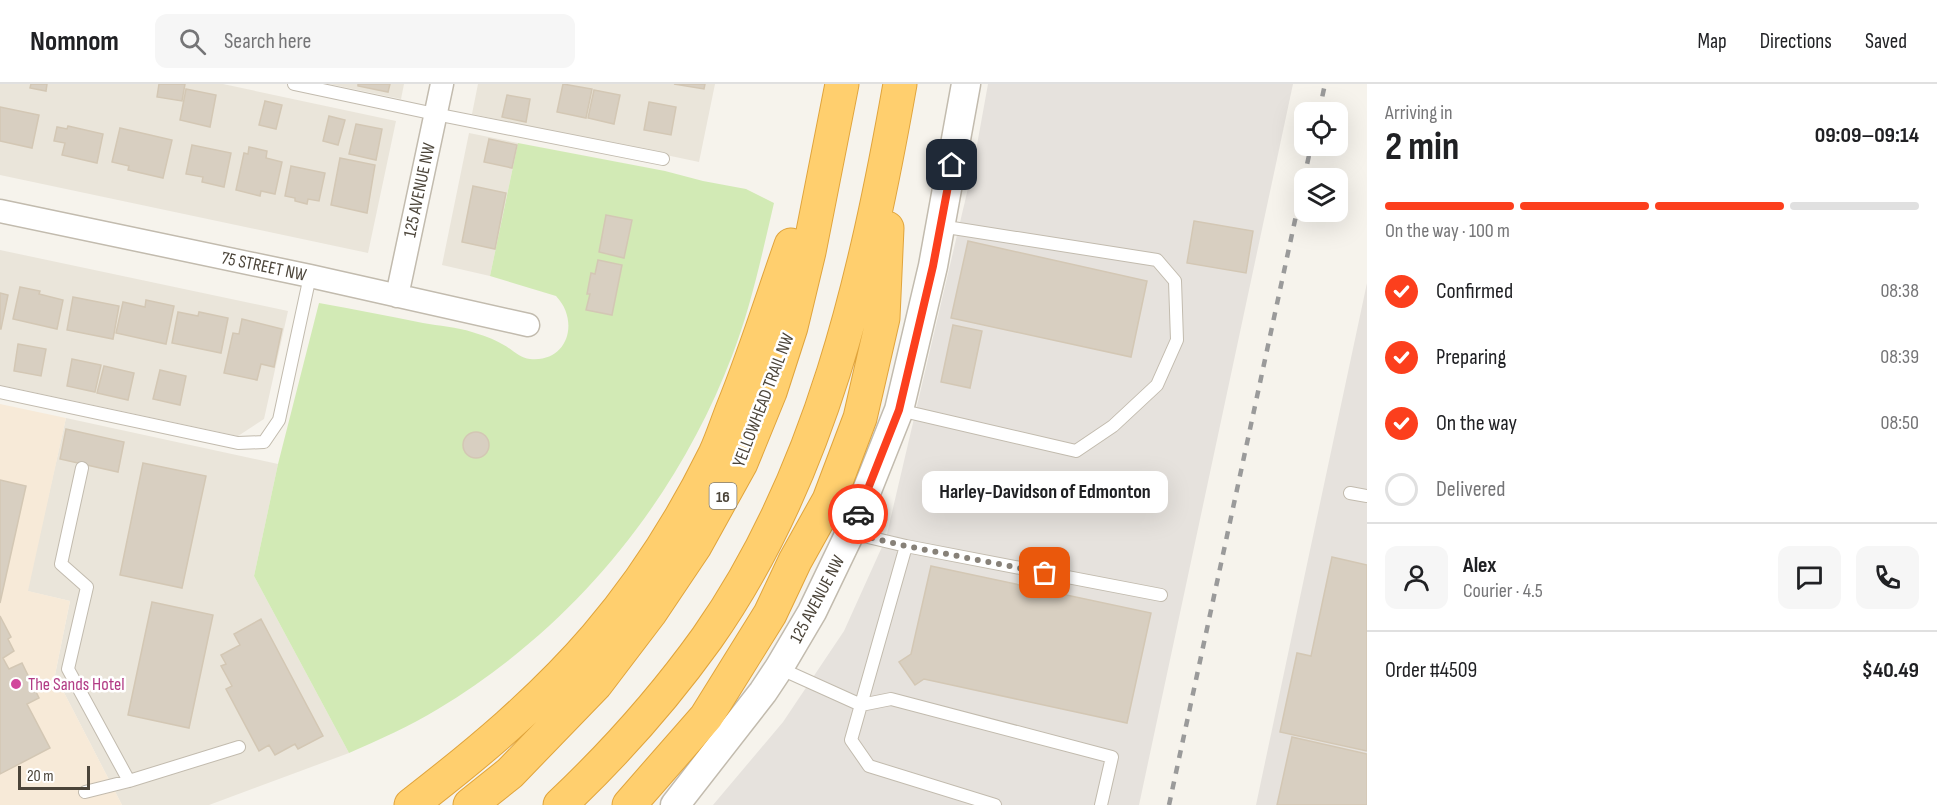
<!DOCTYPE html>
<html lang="en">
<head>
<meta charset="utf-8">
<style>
  :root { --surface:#fff; --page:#f6f6f6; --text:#202124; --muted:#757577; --line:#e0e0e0; --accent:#fc3f1d }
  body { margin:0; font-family:"Sofia Sans Condensed",sans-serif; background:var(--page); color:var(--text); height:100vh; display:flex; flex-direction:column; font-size:22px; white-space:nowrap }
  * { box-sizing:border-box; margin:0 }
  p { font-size:20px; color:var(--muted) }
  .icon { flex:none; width:33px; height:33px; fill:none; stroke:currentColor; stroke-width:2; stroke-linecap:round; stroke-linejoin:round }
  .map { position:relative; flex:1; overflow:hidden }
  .sheet { display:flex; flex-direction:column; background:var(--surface); width:570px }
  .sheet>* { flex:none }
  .buttons { position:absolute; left:1294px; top:18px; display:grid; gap:12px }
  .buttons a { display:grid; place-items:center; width:54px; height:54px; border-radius:12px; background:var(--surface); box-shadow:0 6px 24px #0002; font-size:30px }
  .scale { position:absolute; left:18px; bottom:15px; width:72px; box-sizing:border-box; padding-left:6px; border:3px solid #4b4439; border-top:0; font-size:16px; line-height:21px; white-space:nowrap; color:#4b4439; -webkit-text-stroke:4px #fff; paint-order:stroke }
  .pin { position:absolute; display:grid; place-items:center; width:51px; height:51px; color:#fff; margin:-26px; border-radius:12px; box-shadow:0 3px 9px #0006 }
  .courier { position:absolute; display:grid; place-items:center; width:60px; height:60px; margin:-30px; border:4px solid #fc3f1d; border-radius:50%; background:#fff; color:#222; box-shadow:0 2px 8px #0007 }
  .bubble { position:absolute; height:42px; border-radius:12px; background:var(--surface); box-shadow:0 6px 24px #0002; font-size:20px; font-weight:700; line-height:42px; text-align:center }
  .head em { font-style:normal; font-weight:700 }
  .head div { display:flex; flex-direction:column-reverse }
  .head { display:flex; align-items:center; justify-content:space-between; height:102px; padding:0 18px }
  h1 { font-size:39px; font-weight:700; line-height:45px }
  .bar { display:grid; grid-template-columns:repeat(4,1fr); gap:9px 6px; align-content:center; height:72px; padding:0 18px }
  .bar i { height:8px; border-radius:4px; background:var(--line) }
  .bar .current { background:var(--accent) }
  .bar p { grid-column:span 4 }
  .line { display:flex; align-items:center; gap:15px; padding:0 18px; border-top:2px solid var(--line) }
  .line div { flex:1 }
  .round { display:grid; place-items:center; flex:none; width:63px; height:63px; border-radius:12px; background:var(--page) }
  ol { padding:0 18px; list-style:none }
  li { display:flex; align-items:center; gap:18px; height:66px }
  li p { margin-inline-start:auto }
  li .icon { padding:6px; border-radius:50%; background:var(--accent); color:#fff; stroke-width:4 }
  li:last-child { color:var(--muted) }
  li i { width:33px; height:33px; border:3px solid var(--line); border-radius:50% }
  header { display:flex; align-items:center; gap:36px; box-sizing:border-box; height:84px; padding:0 30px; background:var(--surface); border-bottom:2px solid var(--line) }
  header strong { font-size:28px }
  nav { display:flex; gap:33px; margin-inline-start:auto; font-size:21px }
  .search { width:420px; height:54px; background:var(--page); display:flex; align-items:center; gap:15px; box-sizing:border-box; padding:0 21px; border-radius:12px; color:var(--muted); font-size:22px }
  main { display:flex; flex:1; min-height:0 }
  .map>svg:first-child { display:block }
</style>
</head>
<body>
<header>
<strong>Nomnom</strong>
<div class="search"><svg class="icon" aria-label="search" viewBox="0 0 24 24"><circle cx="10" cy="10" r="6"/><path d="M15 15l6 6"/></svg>Search here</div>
<nav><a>Map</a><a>Directions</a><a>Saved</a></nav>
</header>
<main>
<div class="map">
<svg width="1367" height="721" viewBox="0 0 1367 721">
  <rect width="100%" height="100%" fill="#f6f3ec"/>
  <path fill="#eae5da" d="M 0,0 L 223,0 L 396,37 L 368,169 L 0,91 Z
    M 329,0 L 404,0 L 401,15 Z
    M 478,0 L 715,0 L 699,78 L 472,30 Z
    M 469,49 L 518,59 L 490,192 L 442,181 Z
    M 0,166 L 288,227 L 264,335 L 238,352 L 0,301 Z
    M 66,334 L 278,380 L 254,492 L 349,669 L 209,721 L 122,721 L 55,591 L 70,517 L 27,507 Z"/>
  <path fill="#f7ead8" d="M 0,320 L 66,334 L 28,507 L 70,517 L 55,591 L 122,721 L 0,721 Z"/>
  <path fill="#e6e2dd" d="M 988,0 L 1293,0 L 1139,721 L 713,721 L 783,638 L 844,547 L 886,454 L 973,83 Z
    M 1367,199 L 1367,721 L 1256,721 L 1306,485 Z"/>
  <path fill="#d2eab5" d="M 518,59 L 665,87 L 703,97 L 746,105 L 774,119 C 762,170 751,223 732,272 C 676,418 573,544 438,625 C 410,642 379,656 349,669 L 254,492 L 278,380 L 319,219 C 354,225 388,232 423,239 C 439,242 457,243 472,248 C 482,251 494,255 502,260 C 512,265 519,274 530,275 C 568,279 580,237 556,212 L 490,192 Z"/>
  <path fill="#d8cfc1" stroke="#d3c7b4" stroke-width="1.5" d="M 31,0 L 47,0 L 46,7 L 30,4 Z
    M 159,0 L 185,0 L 182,17 L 157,13 Z
    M 358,0 L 390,0 L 388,8 L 358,2 Z
    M 563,0 L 592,5 L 586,34 L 557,28 Z
    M 674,0 L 705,0 L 704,5 Z
    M 186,5 L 216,11 L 210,43 L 180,36 Z
    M 594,6 L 620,11 L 614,40 L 588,34 Z
    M 507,11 L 530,15 L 526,38 L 502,33 Z
    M 265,17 L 282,21 L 276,45 L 259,41 Z
    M 649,18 L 676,23 L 671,51 L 644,46 Z
    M 0,23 L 39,31 L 32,64 L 0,57 Z
    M 329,32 L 345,36 L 338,61 L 323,57 Z
    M 356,40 L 382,45 L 376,76 L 349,70 Z
    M 68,42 L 103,50 L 97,79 L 62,71 L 65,59 L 54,57 L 57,43 L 67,45 Z
    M 120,44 L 172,56 L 163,94 L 128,86 L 129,82 L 112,78 Z
    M 489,55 L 517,61 L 512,84 L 484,78 Z
    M 192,61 L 231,69 L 224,103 L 202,98 L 203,93 L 186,90 Z
    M 249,63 L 267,67 L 266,74 L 282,78 L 275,110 L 261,107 L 260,112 L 236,106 L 244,69 L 248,70 Z
    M 340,74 L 375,81 L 367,129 L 331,121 Z
    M 291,82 L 325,89 L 319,117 L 308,115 L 307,120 L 295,117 L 295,114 L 285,112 Z
    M 473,102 L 506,109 L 495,165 L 462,158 Z
    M 606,131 L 632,136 L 624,174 L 599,168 Z
    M 1194,137 L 1253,147 L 1246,189 L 1187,179 Z
    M 968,157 L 1147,197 L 1131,273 L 951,234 Z
    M 598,176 L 622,181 L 612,231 L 586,226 L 590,210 L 587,210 L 591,189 L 595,190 Z
    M 20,203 L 40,207 L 39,210 L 63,216 L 57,245 L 13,235 Z
    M 0,209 L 8,211 L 1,245 L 0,245 Z
    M 73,213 L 119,222 L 113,255 L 67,246 Z
    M 146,216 L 174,222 L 166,260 L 116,249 L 123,218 L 145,223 Z
    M 178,228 L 198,232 L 199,228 L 228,234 L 221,269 L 172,259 Z
    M 242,235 L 282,245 L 274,283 L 261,280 L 257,296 L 224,289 L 233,249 L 239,250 Z
    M 953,241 L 982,247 L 970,304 L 941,298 Z
    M 18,260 L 46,265 L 41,292 L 14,287 Z
    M 72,275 L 101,281 L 95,308 L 67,302 Z
    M 104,282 L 134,289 L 128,316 L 97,309 Z
    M 160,286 L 186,292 L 180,321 L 153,315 Z
    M 66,345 L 124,358 L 118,388 L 60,375 Z
    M463 361a13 13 0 1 1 26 0a13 13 0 1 1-26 0Z
    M 143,379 L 206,392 L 182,504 L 120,491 Z
    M 0,396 L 26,402 L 0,519 Z
    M 1332,473 L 1367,481 L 1367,667 L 1280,648 L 1297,569 L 1311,572 Z
    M 931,482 L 1151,529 L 1127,639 L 924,595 L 915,601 L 899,578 L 911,570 Z
    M 152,518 L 213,531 L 189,644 L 128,631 Z
    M 0,532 L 11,553 L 8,555 L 14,567 L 3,574 L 9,585 L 22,579 L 39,614 L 27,620 L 50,664 L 0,690 Z
    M 261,535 L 323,652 L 298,665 L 295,660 L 275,671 L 269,661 L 259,667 L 226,605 L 232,602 L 221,582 L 226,580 L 221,571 L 240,561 L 234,550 Z
    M 1292,653 L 1367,670 L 1367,721 L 1277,721 Z"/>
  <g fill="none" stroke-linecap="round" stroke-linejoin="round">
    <g stroke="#c2bbae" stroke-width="14">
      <path id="service" d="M 294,0 L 435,30 L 663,75
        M 0,308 L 238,359 L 264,358 L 279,336 L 310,192
        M 899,326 L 1076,367 L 1113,342 L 1157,301 L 1177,256 L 1175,197 L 1157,176 L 940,142
        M 82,384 L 61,480 L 87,503 L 68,585 L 129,697
        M 1350,409 L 1367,412
        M 851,449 L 906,462 L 851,656 L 869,682 L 995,721
        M 906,462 L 1161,511
        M 779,584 L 861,621 L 891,615 L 1112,673 L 1101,721
        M 85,708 L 129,697 L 239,663"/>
    </g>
    <g stroke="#c2bbae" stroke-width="25">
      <path id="minor" d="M 0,127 L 310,192 L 528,241
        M 397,212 L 442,0"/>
    </g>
    <g stroke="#c2bbae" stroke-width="31">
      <path id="tertiary" d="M 675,721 L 763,608 L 779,584 L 812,528 L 850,449 L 899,326 L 933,182 L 966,0"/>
    </g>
    <g stroke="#e0a43c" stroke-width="35">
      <path id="motorway" d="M 411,721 C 477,670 542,616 596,553 C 643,498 683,435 715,370 C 722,355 727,339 733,324 C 755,270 772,215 791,161
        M 470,721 L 510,689 L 596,600 L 650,529 L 695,462 L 741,379 L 770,308 L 791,243 L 809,168 L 842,0
        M 560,721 C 614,670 664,614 707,554 C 821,392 866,192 900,0
        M 629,721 L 706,633 L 770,530 L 795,477 L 829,416 L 860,334 L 883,234 L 887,144"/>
    </g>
    <use href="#service" stroke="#fff" stroke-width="12"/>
    <use href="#minor" stroke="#fff" stroke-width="22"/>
    <use href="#tertiary" stroke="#fff" stroke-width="28"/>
    <use href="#motorway" stroke="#ffcf6e" stroke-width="33"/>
    <path stroke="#9a9a9a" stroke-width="4.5" stroke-dasharray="8 8" stroke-linecap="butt" d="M 1319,28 L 1325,0
      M 1169,721 L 1311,62"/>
  </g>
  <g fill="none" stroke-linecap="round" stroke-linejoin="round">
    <path stroke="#878178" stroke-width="6" stroke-dasharray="0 10.8" d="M 858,430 L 850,449 L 906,462 L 1045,489"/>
    <path stroke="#fc3f1d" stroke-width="8" d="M 858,430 L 899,326 L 933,182 L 952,81"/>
  </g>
  <circle fill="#d1479c" stroke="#fff" stroke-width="2" cx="16" cy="600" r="6"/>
  <g text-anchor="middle" stroke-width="5" stroke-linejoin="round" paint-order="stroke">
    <rect fill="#fff" stroke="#817c74" stroke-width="1.5" x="709.5" y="399" width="27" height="26" rx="4.5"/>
    <g font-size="16" font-weight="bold" fill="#4b4439">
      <text x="723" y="418">16</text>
    </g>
    <g font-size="18" fill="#4b4439" stroke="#fff">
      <text transform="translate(419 106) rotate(-78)" y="6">125 AVENUE NW</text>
      <text transform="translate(264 182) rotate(12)" y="6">75 STREET NW</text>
      <text transform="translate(763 316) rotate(-69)" y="6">YELLOWHEAD TRAIL NW</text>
      <text transform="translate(817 515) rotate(-62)" y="6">125 AVENUE NW</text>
    </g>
    <g font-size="18" fill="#b23c85" stroke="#fff" text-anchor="start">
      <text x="28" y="606">The Sands Hotel</text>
    </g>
  </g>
</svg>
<div class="buttons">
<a><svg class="icon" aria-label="locate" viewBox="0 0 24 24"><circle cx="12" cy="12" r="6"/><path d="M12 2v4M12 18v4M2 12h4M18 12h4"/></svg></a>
<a><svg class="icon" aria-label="layers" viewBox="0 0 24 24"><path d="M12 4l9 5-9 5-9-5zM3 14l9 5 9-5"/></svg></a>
</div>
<div class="scale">20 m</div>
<div class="pin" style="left:1045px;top:489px;background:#ea580c"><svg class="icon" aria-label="bag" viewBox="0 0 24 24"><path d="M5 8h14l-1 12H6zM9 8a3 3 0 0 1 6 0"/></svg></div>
<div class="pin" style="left:952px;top:81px;background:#1f2937"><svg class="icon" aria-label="home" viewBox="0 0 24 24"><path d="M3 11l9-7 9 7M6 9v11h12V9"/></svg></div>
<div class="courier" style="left:858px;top:430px"><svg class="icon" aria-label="car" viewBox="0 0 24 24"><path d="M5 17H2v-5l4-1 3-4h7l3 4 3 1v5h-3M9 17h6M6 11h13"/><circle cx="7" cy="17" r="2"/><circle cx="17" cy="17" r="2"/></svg></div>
<div class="bubble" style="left:922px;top:387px;width:246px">Harley-Davidson of Edmonton</div>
</div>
<section class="sheet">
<div class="head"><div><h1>2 min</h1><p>Arriving in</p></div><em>09:09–09:14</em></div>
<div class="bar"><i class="current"></i><i class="current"></i><i class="current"></i><i></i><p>On the way · 100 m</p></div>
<ol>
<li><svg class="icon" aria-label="check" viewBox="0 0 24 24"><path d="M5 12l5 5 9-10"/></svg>Confirmed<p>08:38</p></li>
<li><svg class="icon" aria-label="check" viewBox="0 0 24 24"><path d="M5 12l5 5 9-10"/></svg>Preparing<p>08:39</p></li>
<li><svg class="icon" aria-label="check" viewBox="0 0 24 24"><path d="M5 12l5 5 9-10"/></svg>On the way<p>08:50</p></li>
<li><i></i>Delivered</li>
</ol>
<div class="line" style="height:108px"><a class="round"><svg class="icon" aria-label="person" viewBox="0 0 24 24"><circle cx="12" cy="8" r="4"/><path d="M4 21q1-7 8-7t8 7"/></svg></a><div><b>Alex</b><p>Courier · 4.5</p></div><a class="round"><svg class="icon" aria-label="chat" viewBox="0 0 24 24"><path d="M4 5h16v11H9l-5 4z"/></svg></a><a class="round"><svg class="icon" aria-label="phone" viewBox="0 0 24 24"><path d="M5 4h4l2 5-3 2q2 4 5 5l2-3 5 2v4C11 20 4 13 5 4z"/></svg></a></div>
<div class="line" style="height:78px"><div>Order #4509</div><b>$40.49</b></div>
</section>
</main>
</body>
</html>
